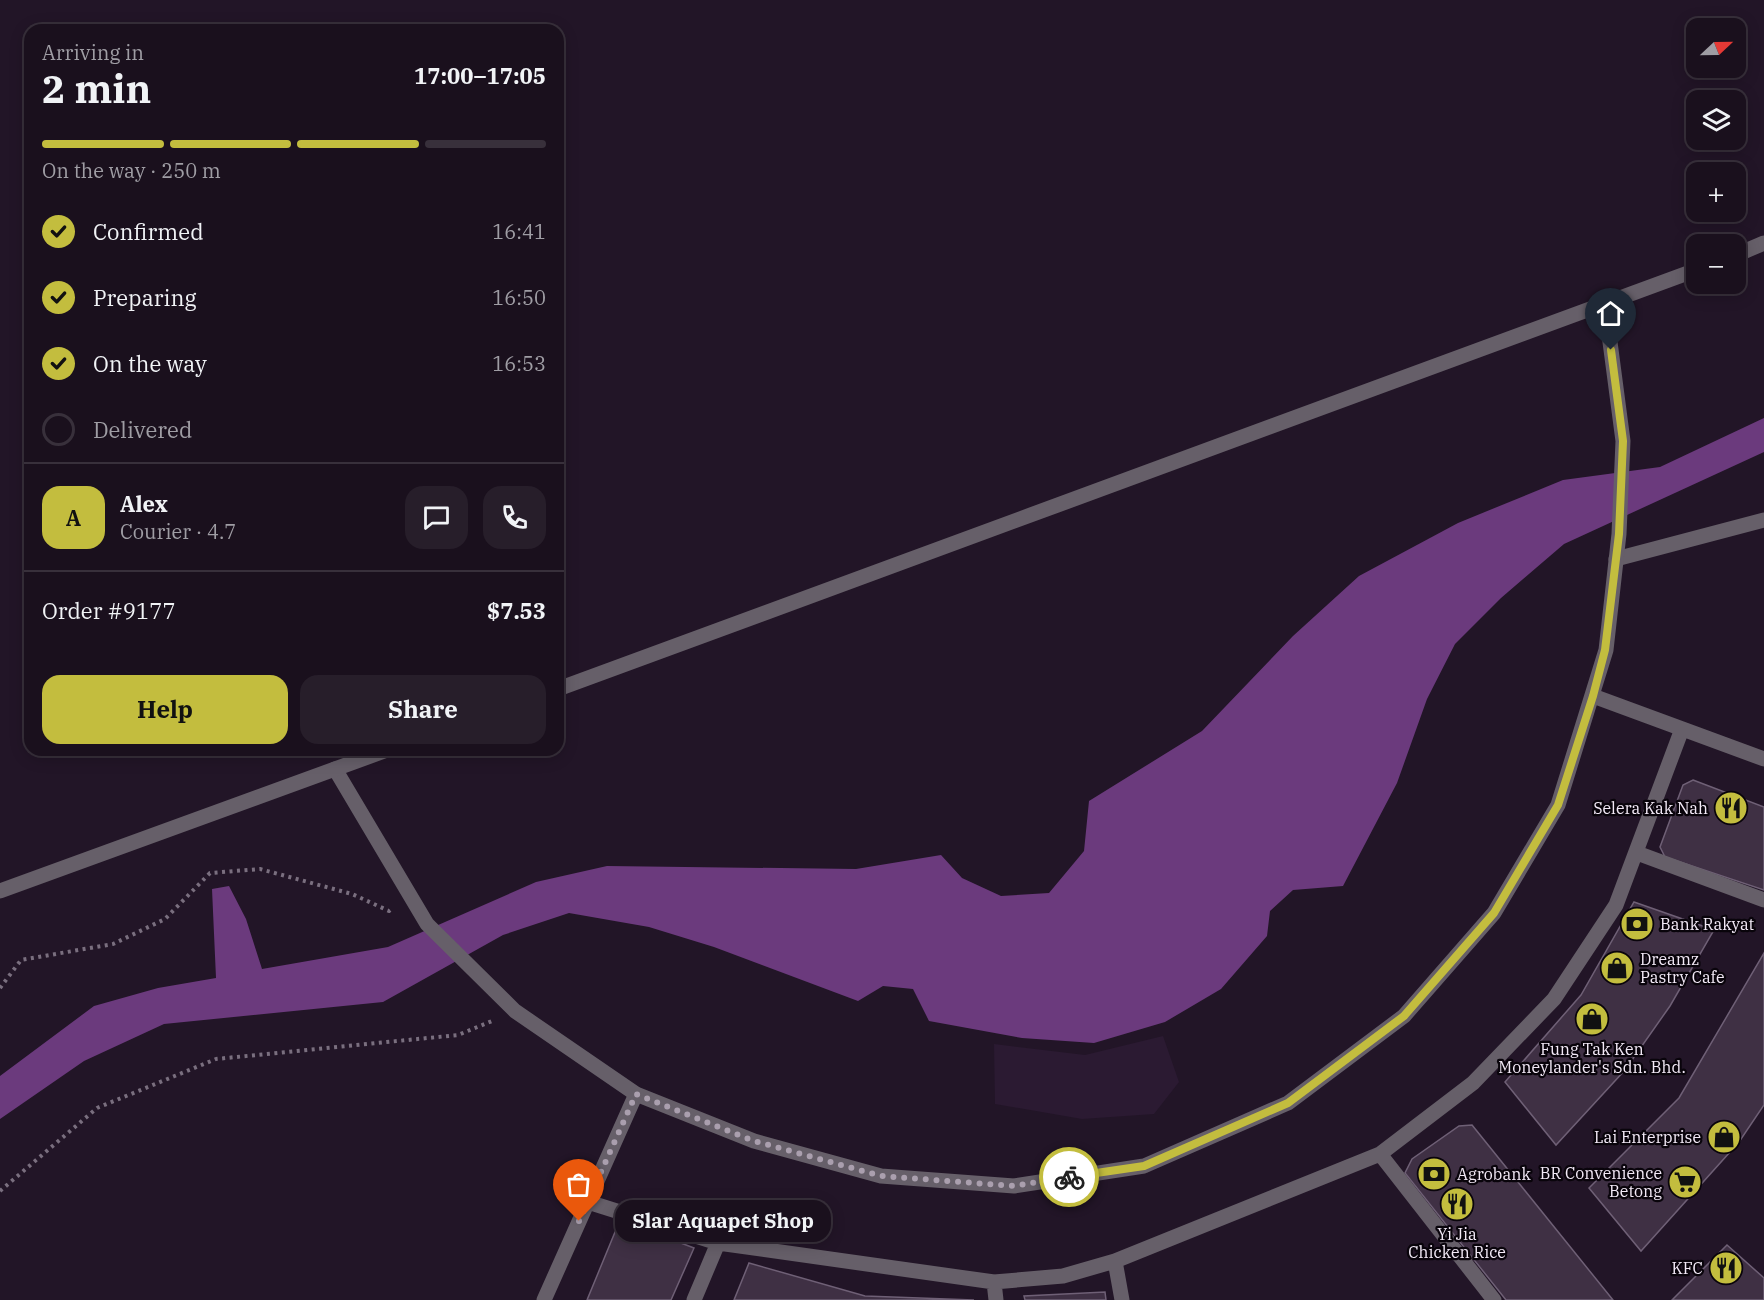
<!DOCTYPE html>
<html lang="en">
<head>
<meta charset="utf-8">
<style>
  :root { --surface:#1a101d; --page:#271e2a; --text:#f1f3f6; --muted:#9f9da4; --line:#38303b; --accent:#c3bd3e }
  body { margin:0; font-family:"IBM Plex Serif",serif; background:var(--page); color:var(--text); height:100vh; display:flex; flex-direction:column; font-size:22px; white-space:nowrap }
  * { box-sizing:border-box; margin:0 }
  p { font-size:20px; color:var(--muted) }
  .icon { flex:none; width:33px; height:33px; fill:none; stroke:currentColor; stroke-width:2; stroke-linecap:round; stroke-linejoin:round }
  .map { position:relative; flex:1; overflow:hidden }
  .side { position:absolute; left:24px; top:24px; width:540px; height:732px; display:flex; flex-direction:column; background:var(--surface); border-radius:18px; box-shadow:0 3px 15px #0003,0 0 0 2px var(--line) }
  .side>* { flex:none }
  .needle { width:39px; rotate:68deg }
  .tools { position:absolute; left:1686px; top:18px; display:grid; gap:12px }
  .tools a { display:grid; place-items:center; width:60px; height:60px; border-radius:12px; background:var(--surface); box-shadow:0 3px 15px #0003,0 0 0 2px var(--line); font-size:30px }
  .pin { position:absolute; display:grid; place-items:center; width:51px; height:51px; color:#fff; margin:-62px -26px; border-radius:50% 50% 50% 0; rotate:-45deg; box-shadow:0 0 6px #0007 }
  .pin .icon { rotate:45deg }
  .courier { position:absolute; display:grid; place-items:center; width:60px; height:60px; margin:-30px; border:4px solid #c3bd3e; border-radius:50%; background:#fff; color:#222; box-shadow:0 2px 8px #0007 }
  .bubble { position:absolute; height:42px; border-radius:18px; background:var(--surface); box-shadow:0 3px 15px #0003,0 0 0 2px var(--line); font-size:20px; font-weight:800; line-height:42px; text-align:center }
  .summary em { font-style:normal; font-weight:800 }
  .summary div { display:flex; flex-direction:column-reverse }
  .summary { display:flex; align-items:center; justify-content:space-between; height:102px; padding:0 18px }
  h1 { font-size:39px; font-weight:800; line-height:45px }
  .bar { display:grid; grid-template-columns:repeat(4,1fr); gap:9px 6px; align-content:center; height:72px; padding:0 18px }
  .bar i { height:8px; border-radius:4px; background:var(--line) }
  .bar .current { background:var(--accent) }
  .bar p { grid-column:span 4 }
  .line { display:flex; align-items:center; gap:15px; padding:0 18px; border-top:2px solid var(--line) }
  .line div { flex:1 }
  .round { display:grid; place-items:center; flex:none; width:63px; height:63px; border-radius:18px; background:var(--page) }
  ol { padding:0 18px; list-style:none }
  li { display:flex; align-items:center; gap:18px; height:66px }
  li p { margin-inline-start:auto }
  li .icon { padding:6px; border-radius:50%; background:var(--accent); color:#111; stroke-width:4 }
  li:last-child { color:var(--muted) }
  li i { width:33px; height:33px; border:3px solid var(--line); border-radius:50% }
  .primary-button { display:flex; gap:12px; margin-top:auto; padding:12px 18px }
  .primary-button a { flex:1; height:69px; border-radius:18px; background:var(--accent); color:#111; font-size:24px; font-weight:800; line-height:69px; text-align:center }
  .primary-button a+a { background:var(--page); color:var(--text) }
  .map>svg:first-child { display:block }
</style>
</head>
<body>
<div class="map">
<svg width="1764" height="1300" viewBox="0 0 1764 1300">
  <rect width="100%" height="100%" fill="#221527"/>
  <path fill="#2b1a32" d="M 1163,1036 L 1179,1082 L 1154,1114 L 1082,1119 L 995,1104 L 994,1044 L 1085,1055 Z"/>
  <path fill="#6b3a7d" d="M 1764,418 L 1764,452 L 1564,544 L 1501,598 L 1455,644 L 1427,699 L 1397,783 L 1343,886 L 1293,890 L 1270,911 L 1267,936 L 1221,989 L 1165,1022 L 1094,1043 L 1022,1038 L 929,1021 L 913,989 L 883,986 L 858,1001 L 714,947 L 649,927 L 569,913 L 503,935 L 383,1002 L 164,1024 L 84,1061 L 0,1119 L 0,1076 L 94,1006 L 158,988 L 216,978 L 212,889 L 229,886 L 246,919 L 262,969 L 388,947 L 536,882 L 607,866 L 856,869 L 941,855 L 962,878 L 1001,896 L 1049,893 L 1084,851 L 1089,801 L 1202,731 L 1293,636 L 1359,576 L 1458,523 L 1563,480 L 1660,467 Z"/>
  <path fill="#3f3044" stroke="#6f6076" stroke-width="1.5" d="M 1693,780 L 1764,807 L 1764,890 L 1665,857 L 1660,847 L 1683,785 Z
    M 1634,902 L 1714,930 L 1670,1006 L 1625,1070 L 1556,1145 L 1505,1082 L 1581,995 Z
    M 1764,953 L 1764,1105 L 1739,1142 L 1641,1251 L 1589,1188 L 1679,1098 Z
    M 1472,1125 L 1613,1300 L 1506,1300 L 1405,1173 L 1412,1159 L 1459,1126 Z
    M 620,1220 L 694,1248 L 671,1300 L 587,1300 Z
    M 1727,1245 L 1764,1278 L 1764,1300 L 1672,1300 Z
    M 749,1263 L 865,1296 L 974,1300 L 734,1300 Z
    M 1105,1292 L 1106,1300 L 1025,1300 L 1024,1296 Z"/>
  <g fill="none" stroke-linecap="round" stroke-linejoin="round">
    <path stroke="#7a6f7f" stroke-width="4" stroke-dasharray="3 4.5" stroke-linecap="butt" d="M 0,988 L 21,960 L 113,944 L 165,919 L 210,873 L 260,869 L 352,894 L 389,911 L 392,908
      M 0,1191 L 97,1108 L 216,1059 L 458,1035 L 492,1021"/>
    <path stroke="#665f69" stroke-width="15" d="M 1616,559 L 1764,520
      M 1593,696 L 1764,759
      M 1637,853 L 1764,900
      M 1380,1154 L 1473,1083 L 1554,999 L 1616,905 L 1682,729
      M 588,1202 L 718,1243 L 994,1282 L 1063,1276 L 1115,1261 L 1122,1300
      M 1115,1261 L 1380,1154 L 1494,1300
      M 994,1282 L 996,1300
      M 544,1300 L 636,1094
      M 694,1300 L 718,1243"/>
    <path stroke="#665f69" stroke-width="15" d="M 335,769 L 427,924 L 515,1011 L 636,1094 L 754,1141 L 881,1176 L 1014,1186 L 1144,1166 L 1288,1103 L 1404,1016 L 1494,913 L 1558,805 L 1606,650 L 1619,534 L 1623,441 L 1605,304"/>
    <path stroke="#665f69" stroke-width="15" d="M 1736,255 L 1764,243
      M 558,689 L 1696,270
      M 0,891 L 387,750"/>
  </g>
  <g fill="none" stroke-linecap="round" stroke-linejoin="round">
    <path stroke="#aa9fae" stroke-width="6" stroke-dasharray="0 10.8" d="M 579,1221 L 636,1094 L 754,1141 L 881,1176 L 1014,1186 L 1069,1177"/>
    <path stroke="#c3bd3e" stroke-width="8" d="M 1069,1177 L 1144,1166 L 1288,1103 L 1404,1016 L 1494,913 L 1558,805 L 1593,696 L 1605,650 L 1619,534 L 1623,441 L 1611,350"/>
  </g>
  <defs>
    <g id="restaurant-disc" transform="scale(1.725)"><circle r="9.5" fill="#c3bd3e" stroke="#09040b"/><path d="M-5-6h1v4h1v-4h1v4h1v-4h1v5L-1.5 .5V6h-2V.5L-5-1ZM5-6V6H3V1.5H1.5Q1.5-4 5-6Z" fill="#111"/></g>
    <g id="bank-disc" transform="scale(1.725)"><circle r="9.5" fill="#c3bd3e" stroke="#09040b"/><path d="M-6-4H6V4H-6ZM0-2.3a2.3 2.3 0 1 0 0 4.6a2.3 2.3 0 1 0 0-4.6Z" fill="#111"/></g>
    <g id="shop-disc" transform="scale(1.725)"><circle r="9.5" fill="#c3bd3e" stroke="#09040b"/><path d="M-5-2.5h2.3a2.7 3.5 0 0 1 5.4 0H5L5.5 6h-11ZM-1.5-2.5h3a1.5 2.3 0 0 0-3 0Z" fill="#111"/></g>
    <g id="supermarket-disc" transform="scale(1.725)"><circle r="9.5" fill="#c3bd3e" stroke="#09040b"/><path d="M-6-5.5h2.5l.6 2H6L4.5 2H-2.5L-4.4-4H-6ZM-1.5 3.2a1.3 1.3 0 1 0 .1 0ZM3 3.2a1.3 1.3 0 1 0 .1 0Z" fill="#111"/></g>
  </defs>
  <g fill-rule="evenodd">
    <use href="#restaurant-disc" x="1731" y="808"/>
    <use href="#bank-disc" x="1637" y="924"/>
    <use href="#shop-disc" x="1617" y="968"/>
    <use href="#shop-disc" x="1592" y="1019"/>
    <use href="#shop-disc" x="1724" y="1137"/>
    <use href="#bank-disc" x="1434" y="1174"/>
    <use href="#supermarket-disc" x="1685" y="1182"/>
    <use href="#restaurant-disc" x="1457" y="1204"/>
    <use href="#restaurant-disc" x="1726" y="1268"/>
  </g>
  <g text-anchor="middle" stroke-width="4.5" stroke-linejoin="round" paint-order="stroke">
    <g font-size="16" fill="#f3eaf7" stroke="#09040b" text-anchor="end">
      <text x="1708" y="814">Selera Kak Nah</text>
      <text x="1660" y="930" text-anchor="start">Bank Rakyat</text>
      <text x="1640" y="965" text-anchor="start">Dreamz<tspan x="1640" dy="18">Pastry Cafe</tspan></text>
      <text x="1592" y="1055" text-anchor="middle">Fung Tak Ken<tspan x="1592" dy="18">Moneylander's Sdn. Bhd.</tspan></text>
      <text x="1701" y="1143">Lai Enterprise</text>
      <text x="1662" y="1179">BR Convenience<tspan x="1662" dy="18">Betong</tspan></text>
      <text x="1457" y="1180" text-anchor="start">Agrobank</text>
      <text x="1457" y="1240" text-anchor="middle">Yi Jia<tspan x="1457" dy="18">Chicken Rice</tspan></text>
      <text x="1703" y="1274">KFC</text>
    </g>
  </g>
</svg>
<div class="tools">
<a><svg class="needle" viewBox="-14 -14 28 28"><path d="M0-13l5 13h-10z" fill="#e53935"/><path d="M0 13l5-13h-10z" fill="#9f9da4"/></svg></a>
<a><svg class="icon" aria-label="layers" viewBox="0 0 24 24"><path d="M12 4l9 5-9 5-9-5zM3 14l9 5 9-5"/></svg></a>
<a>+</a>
<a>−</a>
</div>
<div class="pin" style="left:579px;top:1221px;background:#ea580c"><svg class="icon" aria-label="bag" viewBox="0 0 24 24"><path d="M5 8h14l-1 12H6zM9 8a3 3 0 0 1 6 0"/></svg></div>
<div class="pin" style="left:1611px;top:350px;background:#1f2937"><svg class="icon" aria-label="home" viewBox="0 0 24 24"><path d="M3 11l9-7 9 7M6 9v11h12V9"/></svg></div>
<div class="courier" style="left:1069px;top:1177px"><svg class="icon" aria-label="bike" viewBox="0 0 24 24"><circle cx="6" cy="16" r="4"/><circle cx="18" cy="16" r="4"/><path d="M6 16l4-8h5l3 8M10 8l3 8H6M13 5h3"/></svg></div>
<div class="bubble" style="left:615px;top:1200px;width:216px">Slar Aquapet Shop</div>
<section class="side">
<div class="summary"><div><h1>2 min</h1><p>Arriving in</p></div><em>17:00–17:05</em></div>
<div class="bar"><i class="current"></i><i class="current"></i><i class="current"></i><i></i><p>On the way · 250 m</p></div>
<ol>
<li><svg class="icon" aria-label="check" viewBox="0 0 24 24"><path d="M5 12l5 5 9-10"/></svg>Confirmed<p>16:41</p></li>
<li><svg class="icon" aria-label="check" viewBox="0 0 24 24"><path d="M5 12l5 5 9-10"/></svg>Preparing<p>16:50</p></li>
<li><svg class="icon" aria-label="check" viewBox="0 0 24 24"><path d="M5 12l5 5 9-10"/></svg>On the way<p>16:53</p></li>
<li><i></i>Delivered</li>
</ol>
<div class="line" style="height:108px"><b class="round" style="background:var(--accent);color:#111">A</b><div><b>Alex</b><p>Courier · 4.7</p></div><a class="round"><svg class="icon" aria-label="chat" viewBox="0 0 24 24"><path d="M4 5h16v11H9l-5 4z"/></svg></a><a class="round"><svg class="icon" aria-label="phone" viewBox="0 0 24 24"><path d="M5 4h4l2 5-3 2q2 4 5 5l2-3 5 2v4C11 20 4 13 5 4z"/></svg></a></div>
<div class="line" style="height:78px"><div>Order #9177</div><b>$7.53</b></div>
<div class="primary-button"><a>Help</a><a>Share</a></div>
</section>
</div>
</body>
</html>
